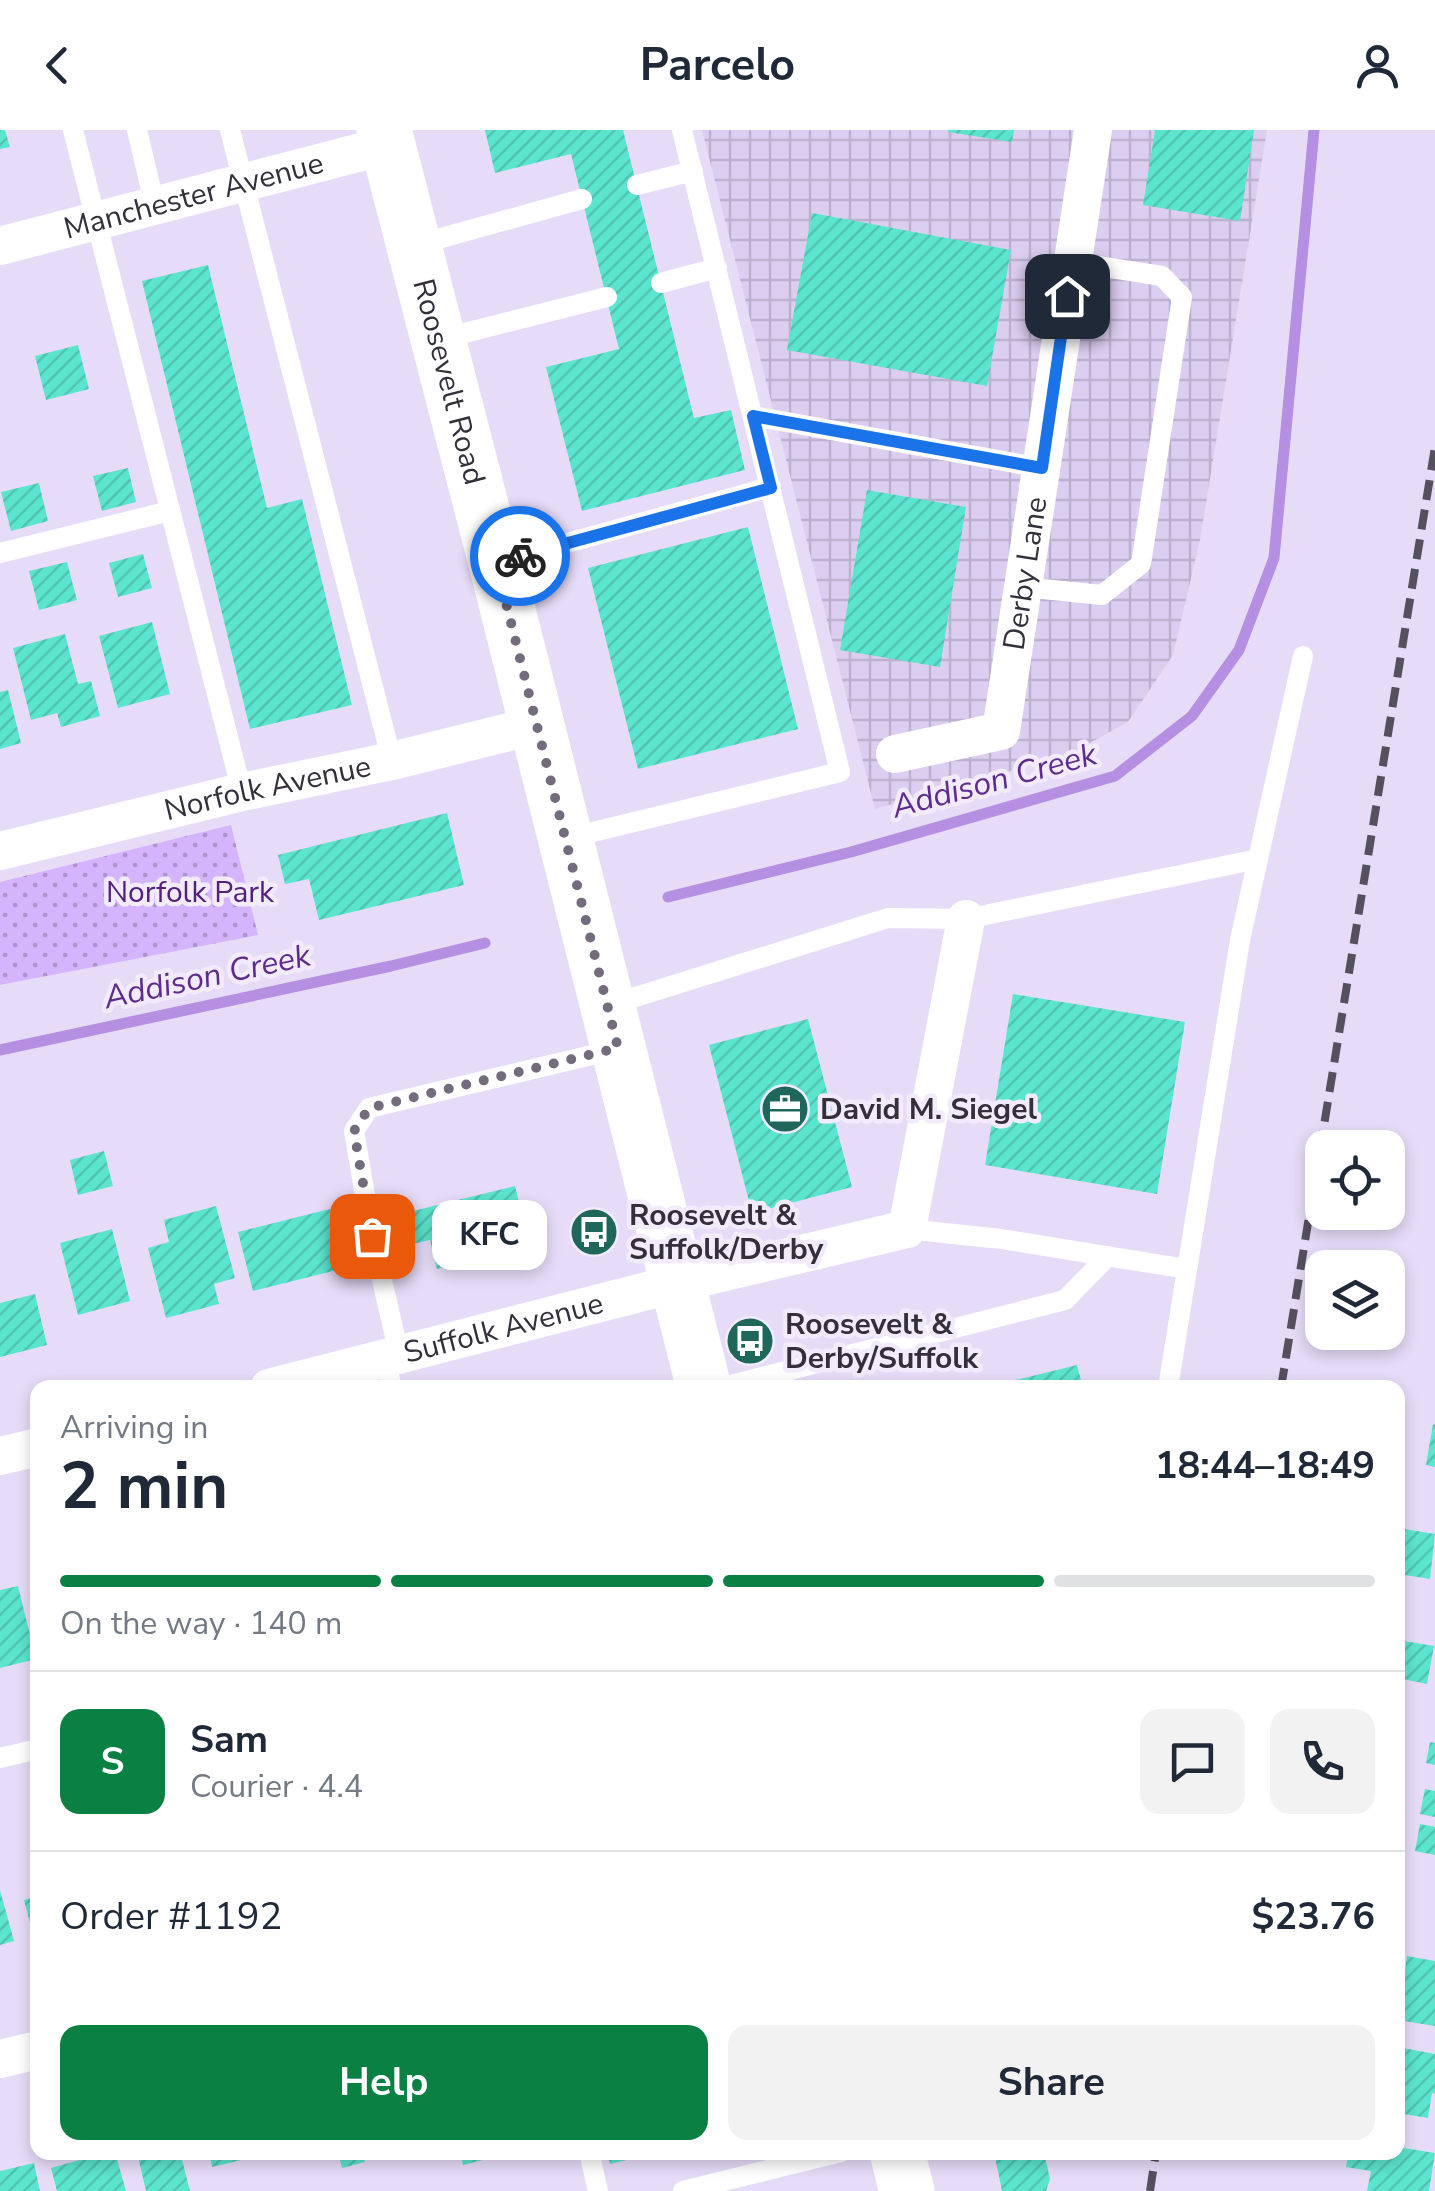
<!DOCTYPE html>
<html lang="en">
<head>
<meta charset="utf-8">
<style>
  :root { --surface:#fff; --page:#f2f2f3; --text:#1f2937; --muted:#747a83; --line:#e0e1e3; --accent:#0b8043 }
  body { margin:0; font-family:"Nunito Sans",sans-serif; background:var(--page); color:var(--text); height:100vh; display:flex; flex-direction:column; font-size:38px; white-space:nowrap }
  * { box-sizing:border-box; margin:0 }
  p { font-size:32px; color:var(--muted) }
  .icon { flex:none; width:55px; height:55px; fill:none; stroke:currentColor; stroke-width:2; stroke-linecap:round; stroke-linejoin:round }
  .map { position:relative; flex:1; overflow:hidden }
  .panel { position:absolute; left:30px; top:1250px; width:1375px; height:780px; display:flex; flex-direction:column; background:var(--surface); border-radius:20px; box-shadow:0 5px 15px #0003 }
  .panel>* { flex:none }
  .buttons { position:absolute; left:1305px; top:1000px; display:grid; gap:20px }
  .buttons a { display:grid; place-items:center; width:100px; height:100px; border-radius:20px; background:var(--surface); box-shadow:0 5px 15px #0003; font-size:50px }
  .pin { position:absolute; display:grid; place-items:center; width:85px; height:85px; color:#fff; margin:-42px; border-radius:20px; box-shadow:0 5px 15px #0006 }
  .courier { position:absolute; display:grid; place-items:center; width:100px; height:100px; margin:-50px; border:8px solid #1a73e8; border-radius:50%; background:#fff; color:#222; box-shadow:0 2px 12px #0007 }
  .bubble { position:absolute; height:70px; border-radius:20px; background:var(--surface); box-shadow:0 5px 15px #0003; font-size:32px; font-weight:700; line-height:70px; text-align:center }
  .headline em { font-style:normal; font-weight:700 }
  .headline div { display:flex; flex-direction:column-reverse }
  .headline { display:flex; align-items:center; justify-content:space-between; height:170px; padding:0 30px }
  h1 { font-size:65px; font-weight:700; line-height:75px }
  .bar { display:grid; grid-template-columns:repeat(4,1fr); gap:15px 10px; align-content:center; height:120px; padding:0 30px }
  .bar i { height:12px; border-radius:8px; background:var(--line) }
  .bar .selected { background:var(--accent) }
  .bar p { grid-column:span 4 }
  .line { display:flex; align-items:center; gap:25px; padding:0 30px; border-top:2px solid var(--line) }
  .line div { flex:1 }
  .round { display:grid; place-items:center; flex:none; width:105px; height:105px; border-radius:20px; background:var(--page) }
  .action { display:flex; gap:20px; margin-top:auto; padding:20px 30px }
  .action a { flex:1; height:115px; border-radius:20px; background:var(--accent); color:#fff; font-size:40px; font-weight:700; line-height:115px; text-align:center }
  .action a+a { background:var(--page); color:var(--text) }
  header { display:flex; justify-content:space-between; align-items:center; height:130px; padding:0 30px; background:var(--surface); font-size:45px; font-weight:700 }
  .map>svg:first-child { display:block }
</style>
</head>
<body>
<header><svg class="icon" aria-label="back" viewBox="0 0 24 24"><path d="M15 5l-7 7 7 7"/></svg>Parcelo<svg class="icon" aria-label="person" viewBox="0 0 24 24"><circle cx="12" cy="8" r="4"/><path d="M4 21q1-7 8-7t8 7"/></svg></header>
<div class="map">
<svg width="1435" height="2061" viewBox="0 0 1435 2061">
  <defs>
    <pattern id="industrial-grid" width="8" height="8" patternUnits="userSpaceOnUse" patternTransform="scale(2.5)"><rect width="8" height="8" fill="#dccef1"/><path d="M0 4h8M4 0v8" fill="none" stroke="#bdb1d0"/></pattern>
    <pattern id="park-dots" width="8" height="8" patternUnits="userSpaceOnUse" patternTransform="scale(2.5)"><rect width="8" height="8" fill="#d4b4fc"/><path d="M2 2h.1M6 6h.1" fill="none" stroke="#ad93cd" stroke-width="1.8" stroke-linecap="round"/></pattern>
    <pattern id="building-hatch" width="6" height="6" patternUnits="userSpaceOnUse" patternTransform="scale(2.5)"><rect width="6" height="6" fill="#5ce5ce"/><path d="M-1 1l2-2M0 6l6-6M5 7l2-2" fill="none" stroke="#51c5b2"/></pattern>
  </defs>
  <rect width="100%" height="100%" fill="#e7dcf8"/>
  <path fill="url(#industrial-grid)" d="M 702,0 L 1267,0 L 1200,410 L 1173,525 L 1128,592 L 1068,625 L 875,679 Z"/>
  <path fill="url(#park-dots)" d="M 231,695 L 258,805 L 0,855 L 0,752 Z"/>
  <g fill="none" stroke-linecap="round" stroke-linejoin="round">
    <path stroke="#b58fe2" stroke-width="11" d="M 668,767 L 851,722 L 1115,646 L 1192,586 L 1239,520 L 1274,428 L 1314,0
      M 0,920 L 391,836 L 485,813"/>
  </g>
  <path fill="url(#building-hatch)" d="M 0,0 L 5,0 L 10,17 L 0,19 Z
    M 485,0 L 623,0 L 694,288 L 731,280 L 745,340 L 582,381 L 546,237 L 619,219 L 571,24 L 495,43 Z
    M 948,0 L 1014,0 L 1012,12 L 948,2 Z
    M 1155,0 L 1254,0 L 1240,91 L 1143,75 Z
    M 812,83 L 1011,120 L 987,256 L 787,220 Z
    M 208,135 L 267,378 L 302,369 L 352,575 L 250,599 L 142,151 Z
    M 78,215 L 89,259 L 46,270 L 35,226 Z
    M 128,338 L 136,372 L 102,381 L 93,346 Z
    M 39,353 L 48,391 L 11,401 L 1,362 Z
    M 867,360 L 966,377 L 940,537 L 840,520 Z
    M 748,397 L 798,599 L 638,639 L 588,438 Z
    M 143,424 L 152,458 L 118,467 L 109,433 Z
    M 67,432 L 77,470 L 39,480 L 29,441 Z
    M 152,492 L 170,564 L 118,578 L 99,506 Z
    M 65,504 L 78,554 L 91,551 L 100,586 L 61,597 L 57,583 L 31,590 L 13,518 Z
    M 8,560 L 21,613 L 0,619 L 0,562 Z
    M 447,683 L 464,755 L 319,790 L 309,749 L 285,754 L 278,725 Z
    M 1013,864 L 1185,892 L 1157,1064 L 985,1035 Z
    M 808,889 L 852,1057 L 752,1083 L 709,915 Z
    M 104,1021 L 113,1056 L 78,1065 L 70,1030 Z
    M 515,1056 L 530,1116 L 437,1139 L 430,1110 L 408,1115 L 401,1084 Z
    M 216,1076 L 235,1148 L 214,1154 L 219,1174 L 166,1188 L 148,1118 L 169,1112 L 164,1090 Z
    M 330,1079 L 345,1138 L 253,1161 L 238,1102 Z
    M 112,1099 L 130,1171 L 78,1185 L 60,1113 Z
    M 35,1164 L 47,1215 L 0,1227 L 0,1173 Z
    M 1077,1235 L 1083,1258 L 993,1258 L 992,1256 Z
    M 1433,1294 L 1435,1295 L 1435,1337 L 1426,1335 Z
    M 1398,1398 L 1435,1404 L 1430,1449 L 1398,1444 Z
    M 18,1456 L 36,1529 L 0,1538 L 0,1460 Z
    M 1398,1510 L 1434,1516 L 1427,1554 L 1398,1548 Z
    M 1430,1612 L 1435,1613 L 1435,1635 L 1426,1633 Z
    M 1425,1659 L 1435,1661 L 1435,1687 L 1420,1684 Z
    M 1420,1694 L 1435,1697 L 1435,1725 L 1415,1721 Z
    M 0,1760 L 14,1811 L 0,1815 Z
    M 38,1766 L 38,1806 L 34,1807 L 24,1770 Z
    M 1407,1826 L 1435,1831 L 1435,1896 L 1398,1890 Z
    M 1398,1917 L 1435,1924 L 1435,1964 L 1432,1963 L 1428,1988 L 1398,1983 Z
    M 1398,2017 L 1435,2023 L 1429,2061 L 1367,2061 L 1371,2041 L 1346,2037 L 1349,2022 L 1398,2022 Z
    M 108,2022 L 115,2022 L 126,2061 L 57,2061 L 51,2038 Z
    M 137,2022 L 180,2022 L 190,2061 L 146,2061 Z
    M 209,2022 L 266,2022 L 266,2024 L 212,2037 Z
    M 338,2022 L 363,2022 L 365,2032 L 342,2038 Z
    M 460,2022 L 506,2022 L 506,2024 L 463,2035 Z
    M 607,2022 L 650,2022 L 650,2024 L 610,2034 Z
    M 994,2022 L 1044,2022 L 1050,2049 L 1046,2061 L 1002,2061 Z
    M 34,2033 L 40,2061 L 0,2061 L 0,2041 Z"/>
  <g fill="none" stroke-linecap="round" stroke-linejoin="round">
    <path stroke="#fff" stroke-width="20" d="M 73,0 L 242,662
      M 137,0 L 155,76
      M 230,0 L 392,631
      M 637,55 L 693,41
      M 416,115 L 582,69
      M 661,153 L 717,138
      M 441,209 L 607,167
      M 753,286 L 1042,338
      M 0,423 L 170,381
      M 498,432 L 771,357
      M 1023,457 L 1102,465 L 1141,434 L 1182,167 L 1162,146 L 1073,132
      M 568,708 L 840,642 L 682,0
      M 610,875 L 888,788 L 966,789 L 1258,729
      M 907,1099 L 1001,1109 L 1187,1139
      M 399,1224 L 372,1106 L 354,1001 L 369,978 L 617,919
      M 385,1228 L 392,1258
      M 719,1258 L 1065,1170 L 1108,1126
      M 1168,1258 L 1240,810 L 1303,526
      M 0,1628 L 38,1619
      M 589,2022 L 598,2061
      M 683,2061 L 841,2022"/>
    <g stroke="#fff" stroke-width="38">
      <path id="s1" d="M 0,116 L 388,15"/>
      <path id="s2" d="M 895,624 L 1001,601 L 1093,0"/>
      <path id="s3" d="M 0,721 L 242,662 L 392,631 L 537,595"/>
      <path id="s4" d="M 269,1258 L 678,1153 L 907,1099 L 966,789"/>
      <path d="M 0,1326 L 38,1317"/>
      <path d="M 0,1929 L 38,1920"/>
    </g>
    <g stroke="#fff" stroke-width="55">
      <path id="s5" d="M 384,0 L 496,433 L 704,1258"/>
      <path d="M 897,2022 L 907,2061"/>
    </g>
    <path stroke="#55505e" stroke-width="8" stroke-dasharray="20 10" stroke-linecap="butt" d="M 1281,1258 L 1435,317
      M 1150,2061 L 1156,2022"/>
  </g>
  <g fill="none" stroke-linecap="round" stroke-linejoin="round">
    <path stroke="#736c7d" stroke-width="10" stroke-dasharray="0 18" d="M 372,1106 L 354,1001 L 369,978 L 618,918 L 496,433 L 520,426"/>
    <path stroke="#1a73e8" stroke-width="12" d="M 520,426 L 771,358 L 753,286 L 1042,338 L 1067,166"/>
  </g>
  <defs>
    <g id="office-disc" transform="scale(2.5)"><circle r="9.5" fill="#20675b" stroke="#f2ebfc"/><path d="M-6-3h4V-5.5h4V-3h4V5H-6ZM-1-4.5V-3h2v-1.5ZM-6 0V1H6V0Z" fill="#fff"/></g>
    <g id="bus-disc" transform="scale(2.5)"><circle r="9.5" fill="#20675b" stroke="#f2ebfc"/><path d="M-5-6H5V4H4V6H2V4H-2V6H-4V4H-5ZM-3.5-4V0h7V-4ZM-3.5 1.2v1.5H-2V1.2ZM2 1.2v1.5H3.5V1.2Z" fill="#fff"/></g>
  </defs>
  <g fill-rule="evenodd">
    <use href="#office-disc" x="785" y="979"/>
    <use href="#bus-disc" x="594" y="1102"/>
    <use href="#bus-disc" x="750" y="1211"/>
  </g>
  <g text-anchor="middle" stroke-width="9" stroke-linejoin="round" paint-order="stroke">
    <g font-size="30" fill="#34303b" stroke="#f2ebfc">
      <text dy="10" stroke="none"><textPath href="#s1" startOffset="200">Manchester Avenue</textPath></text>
      <text dy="10" stroke="none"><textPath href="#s5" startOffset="260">Roosevelt Road</textPath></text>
      <text dy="10" stroke="none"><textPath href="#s2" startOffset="268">Derby Lane</textPath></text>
      <text dy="10" stroke="none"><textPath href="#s3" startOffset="275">Norfolk Avenue</textPath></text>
      <text dy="10" stroke="none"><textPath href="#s4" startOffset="242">Suffolk Avenue</textPath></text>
    </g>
    <g font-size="30" fill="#542080" stroke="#f2ebfc">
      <text x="190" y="772">Norfolk Park</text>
    </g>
    <g font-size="30" font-weight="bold" fill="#34303b" stroke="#f2ebfc" text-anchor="start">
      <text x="820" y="989">David M. Siegel</text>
      <text x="629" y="1095">Roosevelt &amp;<tspan x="629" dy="34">Suffolk/Derby</tspan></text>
      <text x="785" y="1204">Roosevelt &amp;<tspan x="785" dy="34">Derby/Suffolk</tspan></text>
    </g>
    <g font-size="32" font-style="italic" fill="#5e2c8c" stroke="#f2ebfc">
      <text transform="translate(994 650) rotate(-15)" y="11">Addison Creek</text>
      <text transform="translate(207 846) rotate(-12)" y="11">Addison Creek</text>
    </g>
  </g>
</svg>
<div class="buttons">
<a><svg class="icon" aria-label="locate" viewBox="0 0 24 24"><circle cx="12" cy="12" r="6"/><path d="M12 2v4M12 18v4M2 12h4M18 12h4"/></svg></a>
<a><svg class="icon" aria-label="layers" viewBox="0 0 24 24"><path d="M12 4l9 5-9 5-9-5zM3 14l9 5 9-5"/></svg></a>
</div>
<div class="pin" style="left:372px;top:1106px;background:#ea580c"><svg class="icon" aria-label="bag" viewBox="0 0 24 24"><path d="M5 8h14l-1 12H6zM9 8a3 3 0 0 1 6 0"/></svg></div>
<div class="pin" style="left:1067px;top:166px;background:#1f2937"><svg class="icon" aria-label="home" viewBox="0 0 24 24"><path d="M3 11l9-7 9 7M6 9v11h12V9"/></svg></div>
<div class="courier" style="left:520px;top:426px"><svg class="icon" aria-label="bike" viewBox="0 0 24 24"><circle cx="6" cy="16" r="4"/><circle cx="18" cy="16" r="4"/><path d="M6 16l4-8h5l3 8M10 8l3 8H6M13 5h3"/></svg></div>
<div class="bubble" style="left:432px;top:1070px;width:115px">KFC</div>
<section class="panel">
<div class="headline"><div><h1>2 min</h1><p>Arriving in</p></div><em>18:44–18:49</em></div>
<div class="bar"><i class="selected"></i><i class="selected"></i><i class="selected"></i><i></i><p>On the way · 140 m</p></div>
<div class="line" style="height:180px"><b class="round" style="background:var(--accent);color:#fff">S</b><div><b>Sam</b><p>Courier · 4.4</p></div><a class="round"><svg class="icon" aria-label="chat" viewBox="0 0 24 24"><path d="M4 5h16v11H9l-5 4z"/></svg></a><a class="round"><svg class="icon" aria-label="phone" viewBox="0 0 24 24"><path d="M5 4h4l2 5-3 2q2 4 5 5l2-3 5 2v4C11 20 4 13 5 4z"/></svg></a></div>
<div class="line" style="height:130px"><div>Order #1192</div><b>$23.76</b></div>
<div class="action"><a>Help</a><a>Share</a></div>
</section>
</div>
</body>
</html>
